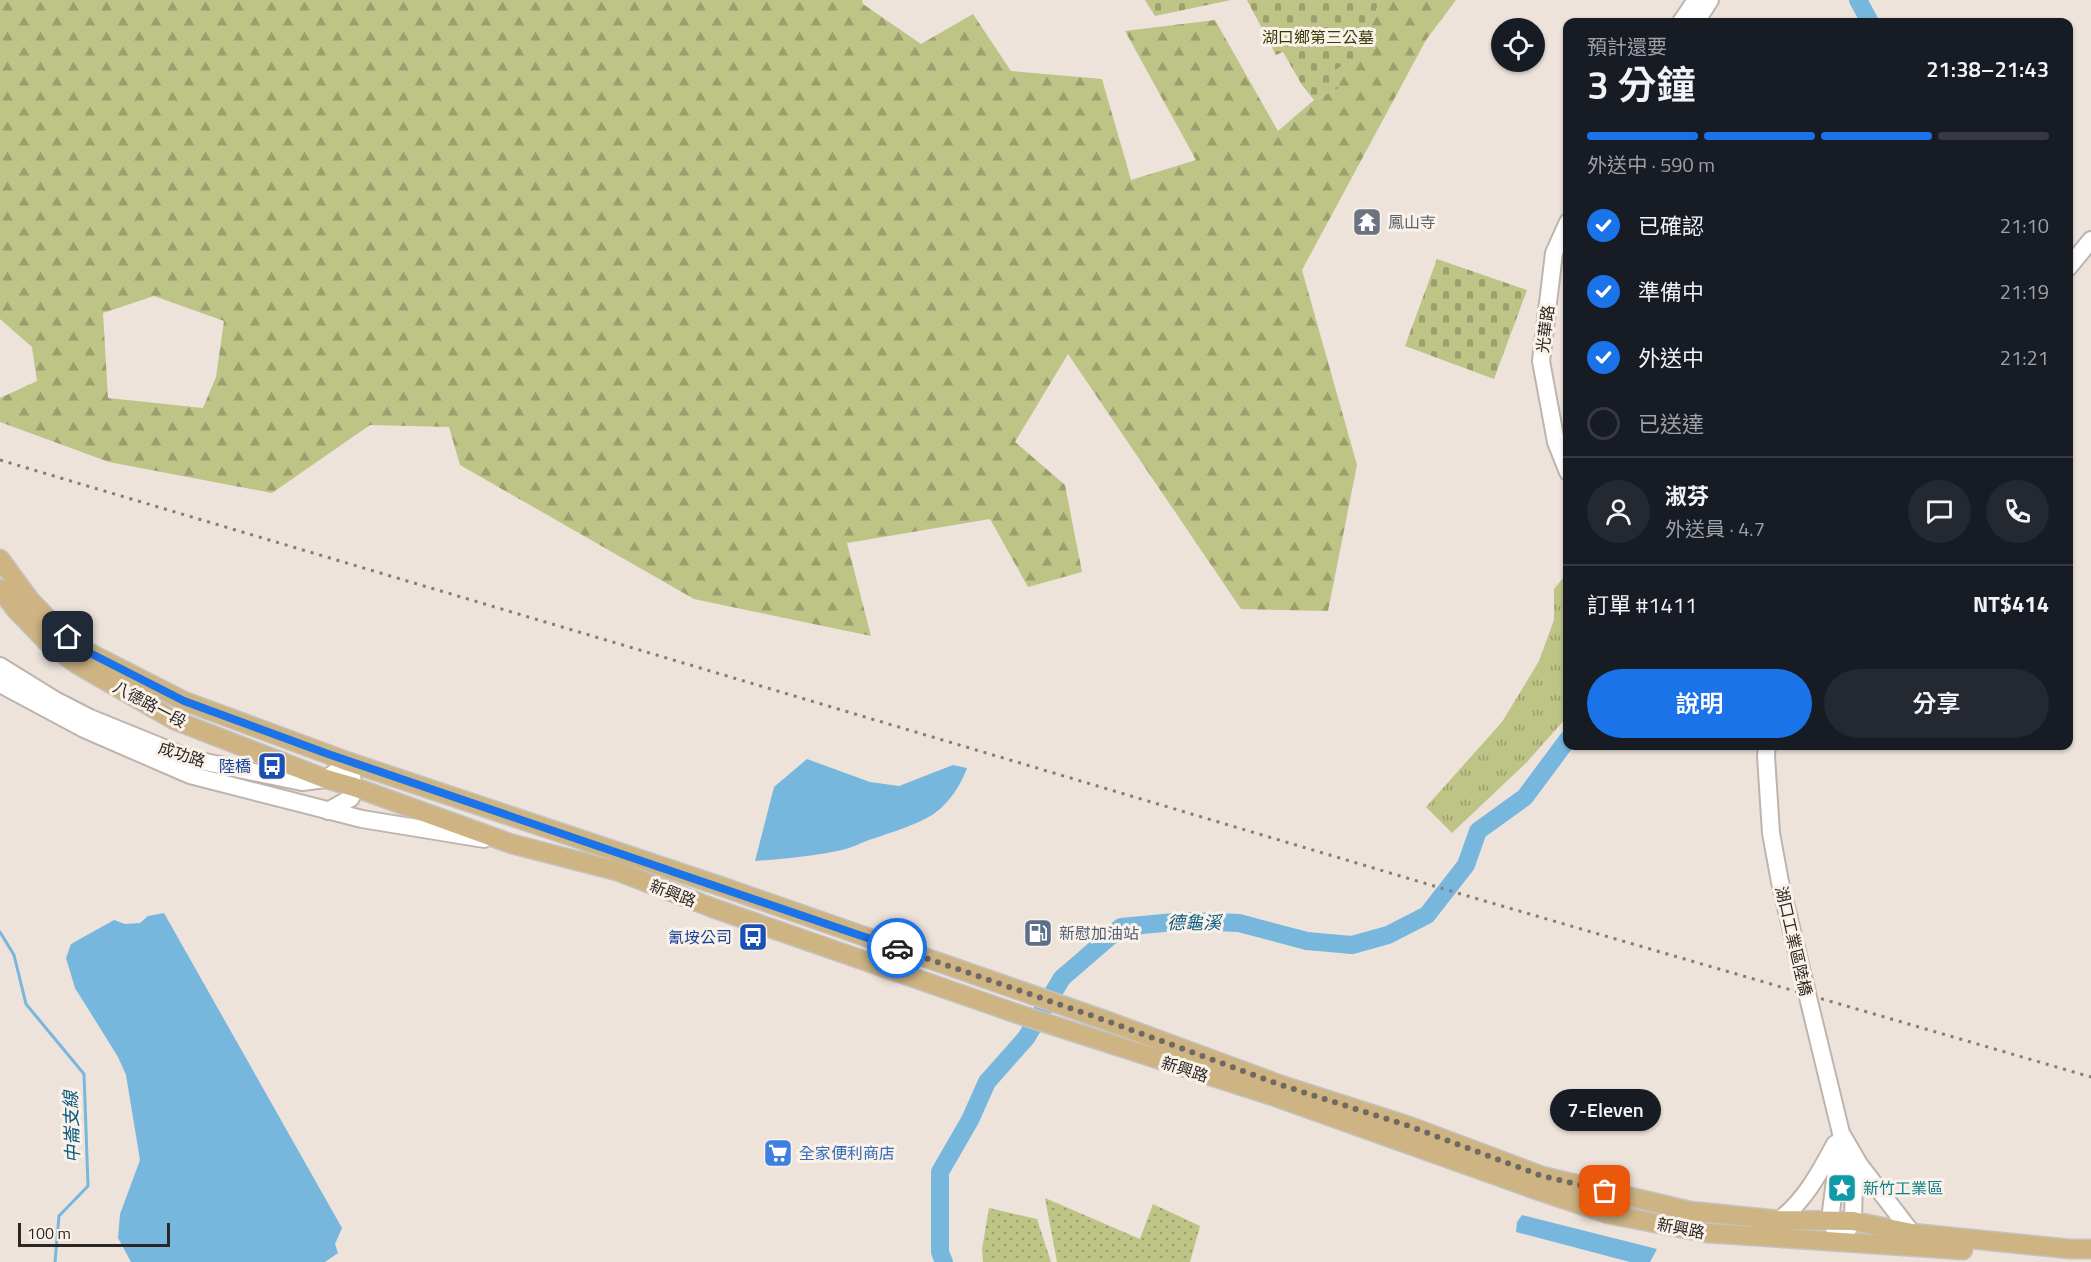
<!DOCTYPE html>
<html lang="zh-TW">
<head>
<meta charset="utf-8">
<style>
  :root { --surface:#171b24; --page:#242831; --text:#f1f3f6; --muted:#9ea1a6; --line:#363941; --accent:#1a73e8 }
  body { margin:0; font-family:"Titillium Web","Noto Sans TC",sans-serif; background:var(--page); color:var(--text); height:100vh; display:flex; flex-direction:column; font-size:22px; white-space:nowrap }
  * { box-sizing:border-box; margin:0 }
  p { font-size:20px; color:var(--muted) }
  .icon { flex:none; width:33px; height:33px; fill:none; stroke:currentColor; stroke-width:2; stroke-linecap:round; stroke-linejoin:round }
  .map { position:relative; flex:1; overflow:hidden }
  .drawer { position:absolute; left:1563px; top:18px; width:510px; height:732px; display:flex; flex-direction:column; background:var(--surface); border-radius:12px; box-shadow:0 2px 4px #0004 }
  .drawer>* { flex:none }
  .tools { position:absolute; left:1491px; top:18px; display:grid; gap:12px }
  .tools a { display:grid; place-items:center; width:54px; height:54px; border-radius:50%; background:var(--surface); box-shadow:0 2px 4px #0004; font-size:30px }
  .scale { position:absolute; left:18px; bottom:15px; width:152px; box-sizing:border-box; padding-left:6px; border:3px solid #2b2724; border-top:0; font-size:16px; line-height:21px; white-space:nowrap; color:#2b2724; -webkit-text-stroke:4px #faf1e9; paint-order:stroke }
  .pin { position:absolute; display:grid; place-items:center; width:51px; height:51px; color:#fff; margin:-26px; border-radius:12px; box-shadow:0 3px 9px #0006 }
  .courier { position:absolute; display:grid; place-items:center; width:60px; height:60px; margin:-30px; border:4px solid #1a73e8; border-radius:50%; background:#fff; color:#222; box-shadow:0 2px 8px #0007 }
  .bubble { position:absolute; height:42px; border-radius:21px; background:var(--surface); box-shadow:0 2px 4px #0004; font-size:20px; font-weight:600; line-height:42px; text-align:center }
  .summary em { font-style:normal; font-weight:600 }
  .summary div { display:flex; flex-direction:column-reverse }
  .summary { display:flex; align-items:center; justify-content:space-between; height:102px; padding:0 24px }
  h1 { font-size:39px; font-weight:600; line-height:45px }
  .bar { display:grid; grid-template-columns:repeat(4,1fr); gap:9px 6px; align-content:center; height:72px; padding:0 24px }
  .bar i { height:8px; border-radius:4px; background:var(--line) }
  .bar .current { background:var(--accent) }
  .bar p { grid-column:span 4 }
  .line { display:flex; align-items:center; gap:15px; padding:0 24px; border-top:2px solid var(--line) }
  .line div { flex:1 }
  .round { display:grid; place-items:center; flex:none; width:63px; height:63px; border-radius:32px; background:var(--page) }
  ol { padding:0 24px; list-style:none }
  li { display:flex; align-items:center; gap:18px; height:66px }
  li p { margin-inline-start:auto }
  li .icon { padding:6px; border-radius:50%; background:var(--accent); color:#fff; stroke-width:4 }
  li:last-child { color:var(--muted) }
  li i { width:33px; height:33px; border:3px solid var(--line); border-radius:50% }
  .primary-button { display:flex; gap:12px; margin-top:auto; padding:12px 24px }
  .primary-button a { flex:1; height:69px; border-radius:36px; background:var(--accent); color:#fff; font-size:24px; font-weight:600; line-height:69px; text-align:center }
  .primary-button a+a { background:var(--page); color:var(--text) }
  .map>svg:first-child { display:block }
</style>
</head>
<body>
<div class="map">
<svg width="2091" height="1262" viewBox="0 0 2091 1262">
  <defs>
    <pattern id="grass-tufts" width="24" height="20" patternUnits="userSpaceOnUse" patternTransform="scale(1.5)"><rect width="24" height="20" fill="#bec386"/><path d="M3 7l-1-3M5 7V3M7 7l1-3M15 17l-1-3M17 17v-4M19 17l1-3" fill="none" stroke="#9b9e6d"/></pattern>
    <pattern id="forest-firs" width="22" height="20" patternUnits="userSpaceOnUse" patternTransform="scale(1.5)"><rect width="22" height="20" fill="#bec386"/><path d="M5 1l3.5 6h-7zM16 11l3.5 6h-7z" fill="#9b9e6d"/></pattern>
    <pattern id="cemetery-stones" width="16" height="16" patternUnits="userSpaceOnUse" patternTransform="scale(1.5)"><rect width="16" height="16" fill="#bec386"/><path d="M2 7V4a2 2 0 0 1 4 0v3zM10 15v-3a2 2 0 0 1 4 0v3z" fill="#9b9e6d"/></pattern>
    <pattern id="garden-dots" width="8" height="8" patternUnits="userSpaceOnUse" patternTransform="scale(1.5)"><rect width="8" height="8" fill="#bec386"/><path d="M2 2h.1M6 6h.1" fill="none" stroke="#9b9e6d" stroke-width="1.8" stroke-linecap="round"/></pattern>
  </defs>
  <rect width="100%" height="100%" fill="#ede3db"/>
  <path fill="url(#grass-tufts)" d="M 1567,573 L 1567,717 L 1527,762 L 1452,833 L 1426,807 L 1502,722 L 1539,661 L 1554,620 L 1554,589 Z"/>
  <path fill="url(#forest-firs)" fill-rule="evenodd" d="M 0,0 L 862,0 L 863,4 L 921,44 L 973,14 L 1011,71 L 1102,79 L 1131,180 L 1196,160 L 1125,31 L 1215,20 L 1278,131 L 1314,100 L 1339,88 L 1332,72 L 1342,66 L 1361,60 L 1379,0 L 1456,0 L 1426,40 L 1302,270 L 1357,465 L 1328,611 L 1241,609 L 1068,354 L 1015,442 L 1065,485 L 1082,572 L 1028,587 L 990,519 L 847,543 L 871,636 L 694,599 L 460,465 L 449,427 L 370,425 L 272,493 L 109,462 L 0,422 L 0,398 L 37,381 L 32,347 L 0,319 ZM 154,296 L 224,321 L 216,377 L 203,408 L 108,398 L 103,313 Z"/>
  <path fill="url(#cemetery-stones)" d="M 1145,0 L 1231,0 L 1155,16 Z
    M 1247,0 L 1379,0 L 1362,60 L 1342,66 L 1332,72 L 1339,88 L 1314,100 L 1302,85 L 1283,52 L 1276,55 Z
    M 1437,259 L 1527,290 L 1494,379 L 1405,346 Z"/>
  <path fill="url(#garden-dots)" d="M 1045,1198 L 1140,1239 L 1153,1204 L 1200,1226 L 1190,1262 L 1057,1262 Z
    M 989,1208 L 1037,1219 L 1051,1262 L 983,1262 L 982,1249 Z"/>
  <path fill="#77b7de" d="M 807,759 L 870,782 L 899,786 L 953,765 L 967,768 C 961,785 948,805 932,815 C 913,826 893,832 872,839 C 862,842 852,848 842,850 C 814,856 785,859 755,861 L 774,787 Z
    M 164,913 L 342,1228 L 335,1244 L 338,1253 L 325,1262 L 131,1262 L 118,1238 L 120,1214 L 140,1160 L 126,1075 L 118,1057 L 75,988 L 66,958 L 71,944 L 114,920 L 125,924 L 140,923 L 148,916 Z
    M 1522,1215 L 1657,1249 L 1650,1262 L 1630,1262 L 1516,1232 L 1517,1222 Z"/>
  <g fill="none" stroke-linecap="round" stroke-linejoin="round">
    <path stroke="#77b7de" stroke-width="3" d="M 0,932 L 14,955 L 26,1004 L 84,1074 L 88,1186 L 59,1216 L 55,1262"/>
    <path stroke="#77b7de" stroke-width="18" d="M 1858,0 L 1870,22
      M 944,1262 L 940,1252 L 940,1172 L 970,1120 L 987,1082 L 1026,1038 L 1062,978 L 1121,927 L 1185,921 L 1239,923 L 1307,941 L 1352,945 L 1388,935 L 1427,915 L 1466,865 L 1478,831 L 1525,797 L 1568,739"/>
    <g stroke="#beb4ad" stroke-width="20">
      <path id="secondary" d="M 1681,22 L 1696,0
        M 1696,22 L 1710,0
        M 1568,222 L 1554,253 L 1541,361 L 1556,442 L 1568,472
        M 2068,268 L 2091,240
        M 0,666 L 55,700 L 90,718 L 191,759 L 302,782 L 326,779 L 349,762 L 354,787 L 351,798 L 328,811
        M 0,684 L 84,729 L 190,775 L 362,819 L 484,839
        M 1841,1133 L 1859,1164 L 1912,1233
        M 1779,1220 C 1804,1202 1820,1172 1835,1144
        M 1836,1232 L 1830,1220 L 1840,1140
        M 1841,1241 L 1853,1221 L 1854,1180 L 1847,1154"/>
    </g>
    <g stroke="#c4c3c2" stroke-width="21">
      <path id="primary" d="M 0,559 L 30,600 L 55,626 L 82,649 L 184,701 L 349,762 L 720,886 L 1110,1022 L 1281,1085 L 1409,1126 L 1542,1176 L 1690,1211 L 1779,1220 L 1853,1221 L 1912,1233 L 2070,1249 L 2091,1249
        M 0,589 L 17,611 L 47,642 L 78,665 L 174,720 L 326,779 L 354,787 L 512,844 L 617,871 L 713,908 L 1018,1014 L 1276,1097 L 1531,1188 L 1608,1214 L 1707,1233 L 1963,1250"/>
    </g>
    <use href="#secondary" stroke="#fff" stroke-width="16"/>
    <use href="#primary" stroke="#ceb383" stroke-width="18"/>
    <path stroke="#837c77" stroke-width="3" stroke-dasharray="3 6" stroke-linecap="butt" d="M 0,460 L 1471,897 L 2091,1077"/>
    <g stroke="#beb4ad" stroke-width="20" stroke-linecap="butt">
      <path id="secondary-bridge" d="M 1767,746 L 1766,756 L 1771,833 L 1780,882 L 1841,1133"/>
    </g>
    <use href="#secondary-bridge" stroke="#fff" stroke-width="16"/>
  </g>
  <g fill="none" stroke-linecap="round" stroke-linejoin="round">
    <path stroke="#6f6964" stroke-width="6" stroke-dasharray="0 10.8" d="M 897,948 L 1110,1022 L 1281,1085 L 1409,1126 L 1542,1176 L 1605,1191"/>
    <path stroke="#1a73e8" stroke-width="8" d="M 68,637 L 82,649 L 184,701 L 328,754 L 897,948"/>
  </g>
  <defs>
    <g id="temple-square" transform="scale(1.5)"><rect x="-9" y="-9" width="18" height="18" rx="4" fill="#6b7280" stroke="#faf1e9"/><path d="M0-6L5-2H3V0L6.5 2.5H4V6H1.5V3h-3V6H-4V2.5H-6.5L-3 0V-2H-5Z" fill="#fff"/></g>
    <g id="bus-square" transform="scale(1.5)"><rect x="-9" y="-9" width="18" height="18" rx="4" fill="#1a4fb4" stroke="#faf1e9"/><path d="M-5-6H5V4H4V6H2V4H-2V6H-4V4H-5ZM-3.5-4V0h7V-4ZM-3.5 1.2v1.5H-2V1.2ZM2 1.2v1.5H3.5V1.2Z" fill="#fff"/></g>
    <g id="fuel-square" transform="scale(1.5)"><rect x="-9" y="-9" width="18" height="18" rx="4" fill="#5c6f8a" stroke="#faf1e9"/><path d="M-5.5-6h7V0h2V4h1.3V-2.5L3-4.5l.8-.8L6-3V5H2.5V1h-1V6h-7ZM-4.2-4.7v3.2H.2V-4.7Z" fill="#fff"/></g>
    <g id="supermarket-square" transform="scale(1.5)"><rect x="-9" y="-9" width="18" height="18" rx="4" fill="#3f7fe0" stroke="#faf1e9"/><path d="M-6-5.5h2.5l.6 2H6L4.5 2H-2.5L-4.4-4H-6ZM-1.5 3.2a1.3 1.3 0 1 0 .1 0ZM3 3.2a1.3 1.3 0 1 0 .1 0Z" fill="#fff"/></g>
    <g id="sight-square" transform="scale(1.5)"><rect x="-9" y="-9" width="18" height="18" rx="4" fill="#0f9aa8" stroke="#faf1e9"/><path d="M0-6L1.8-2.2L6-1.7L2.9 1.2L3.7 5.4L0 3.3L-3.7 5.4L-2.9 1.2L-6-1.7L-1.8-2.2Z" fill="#fff"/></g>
  </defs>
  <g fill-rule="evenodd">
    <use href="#temple-square" x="1367" y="222"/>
    <use href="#bus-square" x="272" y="766"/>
    <use href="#fuel-square" x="1038" y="933"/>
    <use href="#bus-square" x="753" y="937"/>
    <use href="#supermarket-square" x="778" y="1153"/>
    <use href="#sight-square" x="1842" y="1188"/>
  </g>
  <g text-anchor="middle" stroke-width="6" stroke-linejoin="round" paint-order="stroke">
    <g font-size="16" fill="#383b07" stroke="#faf1e9">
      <text x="1318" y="43">湖口鄉第三公墓</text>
    </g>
    <g font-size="16" fill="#5b616d" stroke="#faf1e9" text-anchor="start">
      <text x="1388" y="228">鳳山寺</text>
    </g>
    <g font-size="16" fill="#2b2724" stroke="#faf1e9">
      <text transform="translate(1545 329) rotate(-83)" y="6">光華路</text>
      <text transform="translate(150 704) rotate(28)" y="6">八德路一段</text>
      <text transform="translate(182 754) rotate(18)" y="6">成功路</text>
      <text transform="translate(673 893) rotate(21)" y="6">新興路</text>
      <text transform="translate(1794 941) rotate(77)" y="6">湖口工業區陸橋</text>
      <text transform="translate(1185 1069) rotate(18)" y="6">新興路</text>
      <text transform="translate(1681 1228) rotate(11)" y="6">新興路</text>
    </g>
    <g font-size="16" fill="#164399" stroke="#faf1e9" text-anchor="end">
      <text x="251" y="772">陸橋</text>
      <text x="732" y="943">氰垵公司</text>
    </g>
    <g font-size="16" fill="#4e5e75" stroke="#faf1e9" text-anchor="start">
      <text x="1059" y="939">新慰加油站</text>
    </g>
    <g font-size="16" fill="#366cbe" stroke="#faf1e9" text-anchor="start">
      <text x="799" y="1159">全家便利商店</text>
    </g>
    <g font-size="16" fill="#0d838f" stroke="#faf1e9" text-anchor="start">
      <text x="1863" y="1194">新竹工業區</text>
    </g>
    <g font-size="18" font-style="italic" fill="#085b80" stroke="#faf1e9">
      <text x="1194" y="929">德龜溪</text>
      <text transform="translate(72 1127) rotate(-92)" y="6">中崙支線</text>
    </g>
  </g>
</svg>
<div class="tools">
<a><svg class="icon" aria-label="locate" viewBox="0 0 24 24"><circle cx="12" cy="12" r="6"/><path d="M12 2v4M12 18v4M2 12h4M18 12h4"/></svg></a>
</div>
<div class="scale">100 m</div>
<div class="pin" style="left:1605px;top:1191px;background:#ea580c"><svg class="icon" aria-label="bag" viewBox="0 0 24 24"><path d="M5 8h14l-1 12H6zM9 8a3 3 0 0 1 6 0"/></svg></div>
<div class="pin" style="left:68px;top:637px;background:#1f2937"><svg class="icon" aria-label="home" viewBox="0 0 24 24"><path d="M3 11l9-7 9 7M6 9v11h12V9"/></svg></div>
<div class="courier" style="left:897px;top:948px"><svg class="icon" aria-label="car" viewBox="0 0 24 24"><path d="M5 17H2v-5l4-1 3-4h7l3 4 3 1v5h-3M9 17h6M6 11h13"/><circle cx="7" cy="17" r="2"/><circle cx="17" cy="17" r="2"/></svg></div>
<div class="bubble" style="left:1550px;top:1089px;width:111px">7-Eleven</div>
<section class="drawer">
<div class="summary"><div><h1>3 分鐘</h1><p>預計還要</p></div><em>21:38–21:43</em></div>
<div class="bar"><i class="current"></i><i class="current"></i><i class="current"></i><i></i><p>外送中 · 590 m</p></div>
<ol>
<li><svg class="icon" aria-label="check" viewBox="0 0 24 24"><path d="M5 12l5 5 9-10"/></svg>已確認<p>21:10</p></li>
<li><svg class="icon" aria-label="check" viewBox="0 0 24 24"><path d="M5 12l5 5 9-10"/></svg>準備中<p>21:19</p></li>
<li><svg class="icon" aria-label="check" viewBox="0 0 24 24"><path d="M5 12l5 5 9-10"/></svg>外送中<p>21:21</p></li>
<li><i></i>已送達</li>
</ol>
<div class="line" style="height:108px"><a class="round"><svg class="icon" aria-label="person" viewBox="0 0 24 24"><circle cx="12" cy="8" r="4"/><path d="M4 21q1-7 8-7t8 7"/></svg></a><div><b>淑芬</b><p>外送員 · 4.7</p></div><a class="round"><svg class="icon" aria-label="chat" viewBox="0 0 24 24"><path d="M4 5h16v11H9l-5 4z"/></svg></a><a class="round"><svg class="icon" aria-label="phone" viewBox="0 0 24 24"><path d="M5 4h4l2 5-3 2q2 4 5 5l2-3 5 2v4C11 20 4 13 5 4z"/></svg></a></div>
<div class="line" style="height:78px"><div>訂單 #1411</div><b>NT$414</b></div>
<div class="primary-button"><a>說明</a><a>分享</a></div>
</section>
</div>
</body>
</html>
